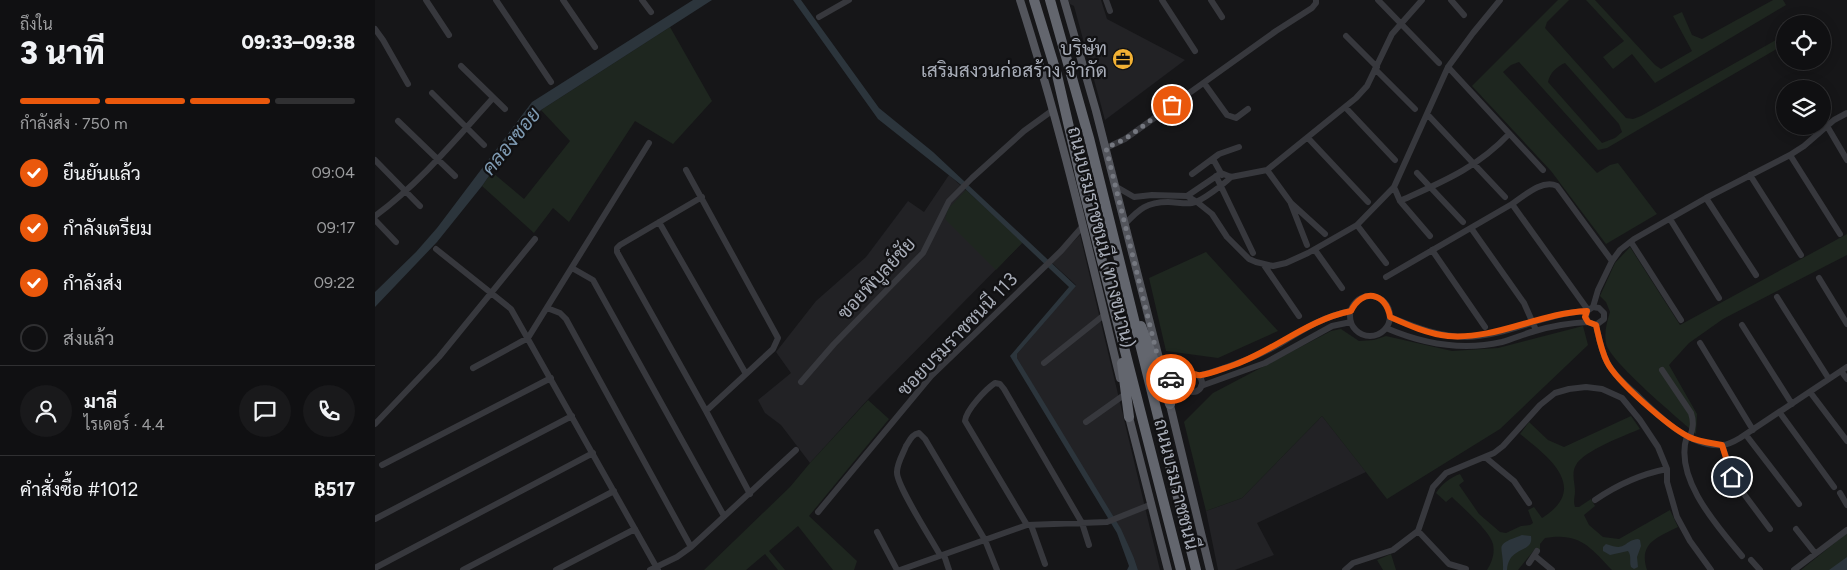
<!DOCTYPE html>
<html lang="th">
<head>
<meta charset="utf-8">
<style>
  :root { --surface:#101012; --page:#19191b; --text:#f1f3f6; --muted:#9c9d9f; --line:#303032; --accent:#ea580c }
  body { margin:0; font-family:Figtree,Sarabun,sans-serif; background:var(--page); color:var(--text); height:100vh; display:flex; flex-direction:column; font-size:19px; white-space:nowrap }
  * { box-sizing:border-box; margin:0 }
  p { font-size:16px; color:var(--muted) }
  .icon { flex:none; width:28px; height:28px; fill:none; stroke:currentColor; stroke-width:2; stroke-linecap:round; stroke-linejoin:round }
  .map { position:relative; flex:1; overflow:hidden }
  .drawer { display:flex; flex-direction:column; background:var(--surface); width:375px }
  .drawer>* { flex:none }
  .buttons { position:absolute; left:1401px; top:15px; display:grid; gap:10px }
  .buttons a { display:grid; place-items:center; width:55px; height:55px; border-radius:50%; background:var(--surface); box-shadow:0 2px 12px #0003,0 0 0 1px var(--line); font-size:25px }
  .pin { position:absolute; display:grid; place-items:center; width:42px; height:42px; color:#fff; margin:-21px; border:2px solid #fff; border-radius:50%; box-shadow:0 1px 5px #0007 }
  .courier { position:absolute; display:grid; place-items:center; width:50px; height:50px; margin:-25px; border:4px solid #ea580c; border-radius:50%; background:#fff; color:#222; box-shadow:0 1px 6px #0007 }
  .head em { font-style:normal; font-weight:800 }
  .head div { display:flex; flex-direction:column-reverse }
  .head { display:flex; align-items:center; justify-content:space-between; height:85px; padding:0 20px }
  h1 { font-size:32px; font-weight:800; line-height:38px }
  .bar { display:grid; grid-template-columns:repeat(4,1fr); gap:8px 5px; align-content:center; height:60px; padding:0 20px }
  .bar i { height:6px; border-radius:4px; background:var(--line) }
  .bar .active { background:var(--accent) }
  .bar p { grid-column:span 4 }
  .line { display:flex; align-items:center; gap:12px; padding:0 20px; border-top:1px solid var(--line) }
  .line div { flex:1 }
  .round { display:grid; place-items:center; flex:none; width:52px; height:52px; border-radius:26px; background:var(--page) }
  ol { padding:0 20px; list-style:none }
  li { display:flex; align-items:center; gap:15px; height:55px }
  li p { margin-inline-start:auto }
  li .icon { padding:5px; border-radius:50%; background:var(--accent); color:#fff; stroke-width:4 }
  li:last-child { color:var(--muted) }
  li i { width:28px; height:28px; border:2px solid var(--line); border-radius:50% }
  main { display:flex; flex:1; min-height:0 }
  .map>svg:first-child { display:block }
</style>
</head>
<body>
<main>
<section class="drawer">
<div class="head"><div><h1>3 นาที</h1><p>ถึงใน</p></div><em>09:33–09:38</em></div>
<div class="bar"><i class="active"></i><i class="active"></i><i class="active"></i><i></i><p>กำลังส่ง · 750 m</p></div>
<ol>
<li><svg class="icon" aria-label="check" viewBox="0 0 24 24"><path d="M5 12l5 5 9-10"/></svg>ยืนยันแล้ว<p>09:04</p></li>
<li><svg class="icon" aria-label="check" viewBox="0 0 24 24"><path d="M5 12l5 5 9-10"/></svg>กำลังเตรียม<p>09:17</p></li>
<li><svg class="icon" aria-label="check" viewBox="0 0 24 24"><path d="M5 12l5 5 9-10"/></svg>กำลังส่ง<p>09:22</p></li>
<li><i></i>ส่งแล้ว</li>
</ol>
<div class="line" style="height:90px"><a class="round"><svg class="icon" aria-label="person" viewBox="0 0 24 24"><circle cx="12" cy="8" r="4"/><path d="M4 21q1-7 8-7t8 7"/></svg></a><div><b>มาลี</b><p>ไรเดอร์ · 4.4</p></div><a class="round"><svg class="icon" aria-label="chat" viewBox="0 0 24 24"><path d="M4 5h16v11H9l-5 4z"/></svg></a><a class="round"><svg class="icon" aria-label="phone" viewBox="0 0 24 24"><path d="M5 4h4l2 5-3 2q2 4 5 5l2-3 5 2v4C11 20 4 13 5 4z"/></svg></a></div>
<div class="line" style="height:65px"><div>คำสั่งซื้อ #1012</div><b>฿517</b></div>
</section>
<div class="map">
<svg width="1472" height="570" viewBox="0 0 1472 570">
  <rect width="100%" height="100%" fill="#161618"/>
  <path fill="#222225" d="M 693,0 L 726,0 L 732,19 L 810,60 L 730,120 L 699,6 L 695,4 Z
    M 574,175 L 648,242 L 496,396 L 435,463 L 406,425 L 390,413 L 383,400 L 416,373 L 401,352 L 441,301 L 491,257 L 533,201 L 549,212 Z
    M 705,235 L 785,570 L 763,570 L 759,558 L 642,358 L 642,354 L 701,285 L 677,263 Z
    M 947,416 L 991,472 L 882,523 L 899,555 L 860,570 L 843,570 L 831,511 L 867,498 Z"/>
  <path fill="#1e261f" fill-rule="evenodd" d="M 1183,0 L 1194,0 L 1172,22 L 1170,28 L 1251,118 L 1258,119 L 1266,116 L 1410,35 L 1410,44 L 1232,148 L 1223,150 L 1144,62 L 1136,65 L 1128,72 L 1222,173 L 1235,165 L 1243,163 L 1282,214 L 1231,244 L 1176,171 L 1097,86 ZM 1190,63 L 1244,124 L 1247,132 L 1240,138 L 1227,143 L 1173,82 C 1175,73 1181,67 1190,63 Z
    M 1211,0 L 1220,0 L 1280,65 L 1286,69 L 1317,51 L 1298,16 L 1307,12 L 1317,35 L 1327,39 L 1398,0 L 1408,0 L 1411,5 L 1280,83 L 1257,54 L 1238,69 L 1228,57 L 1249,41 Z
    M 295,27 L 337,101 L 298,144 L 260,121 L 194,222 L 178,208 L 159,233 L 107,186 L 117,172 L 149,199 L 195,141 L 166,110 Z
    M 591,190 L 648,242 L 621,270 L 570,219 L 573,209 Z
    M 1472,234 L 1472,255 L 1348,319 L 1314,343 L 1294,365 L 1322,414 L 1321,434 C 1305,420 1233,360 1231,343 C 1229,332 1232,322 1235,312 L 1231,302 L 1225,296 L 1240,263 L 1255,247 L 1305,325 Z
    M 831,252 L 903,331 L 843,358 L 791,351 L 774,278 Z
    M 1208,326 L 1213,345 L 1125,429 L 1012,499 L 947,416 L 867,498 L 831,511 L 809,422 L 838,393 L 956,331 L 966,329 L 984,341 L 999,340 L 1011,336 L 1077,351 L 1123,348 Z
    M 493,400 L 514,419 L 434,516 L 482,561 L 479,570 L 458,570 L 423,526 L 394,551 L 410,570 L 403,570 L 390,554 L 371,570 L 329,570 L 415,487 L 435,463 Z
    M 1256,416 L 1265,429 C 1251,435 1208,451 1201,465 C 1196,473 1200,483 1200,491 C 1200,497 1198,500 1200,507 L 1204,507 L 1216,499 L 1220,506 L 1209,515 L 1214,525 L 1228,537 L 1244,539 L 1295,510 L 1303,527 C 1283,537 1263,543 1272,570 L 1237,570 C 1215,547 1205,532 1170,538 L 1165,544 L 1165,550 L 1160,549 L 1143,570 L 1112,570 C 1117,562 1120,553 1118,544 C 1115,531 1087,507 1077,497 L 1071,502 L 1061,493 C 1067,484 1074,478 1085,474 L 1089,481 L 1084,485 L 1104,514 L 1125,532 L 1131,533 L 1146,526 L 1155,525 L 1158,523 L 1153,510 L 1159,507 L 1167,518 C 1215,488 1174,457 1145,434 L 1154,422 L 1173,440 L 1189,447 Z
    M 1472,533 L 1472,570 L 1426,570 Z
    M 1016,554 L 1021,570 L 1008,570 L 1002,560 Z"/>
  <path fill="#2c353c" d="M 318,0 L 337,0 L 166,110 L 147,129 L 107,186 L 62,242 L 0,307 L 0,292 L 41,252 L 62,228 L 157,102 Z
    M 418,0 L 426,0 L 504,108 L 558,152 L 701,286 L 642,354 L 642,358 L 746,529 L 759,558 L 763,570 L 752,570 L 754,566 L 742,533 L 635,356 L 694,287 L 585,184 L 503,119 Z
    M 1147,535 L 1156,536 C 1159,554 1134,545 1132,570 L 1128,570 C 1129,544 1117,546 1147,535 Z
    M 1263,539 L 1265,540 L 1266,546 L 1262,557 L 1263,567 L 1259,569 L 1256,567 C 1254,562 1257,556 1253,551 L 1235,555 L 1228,551 L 1228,547 L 1231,544 C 1253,552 1247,541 1263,539 Z
    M 1472,557 L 1472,570 L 1454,570 Z"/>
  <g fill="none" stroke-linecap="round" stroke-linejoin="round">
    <path stroke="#37383d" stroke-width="6" d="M 51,0 L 74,35
      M 121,0 L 176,82
      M 188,0 L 220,47
      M 267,0 L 276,12
      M 731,0 L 735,11
      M 787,0 L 820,51
      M 836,0 L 847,17
      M 1003,0 L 1064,63
      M 1076,0 L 1089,15
      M 444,17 L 474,0
      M 0,29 L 8,40 L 33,84
      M 971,36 L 1002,67
      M 86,66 L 130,109
      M 1073,67 L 1168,170
      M 1000,69 L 1040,109
      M 829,83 L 852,115 L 861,118 L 873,109
      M 57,93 L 109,145
      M 970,107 L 1020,160
      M 1052,114 L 1130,197
      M 23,121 L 80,176
      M 1452,126 L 1472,160
      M 933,138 L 993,202
      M 731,148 L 750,139 L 901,31 L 937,8 L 941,3 L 941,0
      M 1415,155 L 1465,234
      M 838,159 L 847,175
      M 0,160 L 45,206
      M 311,170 L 403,338 L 398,349 L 331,411
      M 892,170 L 916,203 L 950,234
      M 1042,173 L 1088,222
      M 817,174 L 844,154 L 864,147
      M 1375,175 L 1426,255
      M 841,176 L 878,253
      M 740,186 L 759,197 L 777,195 L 812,196 L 822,202 L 837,214 L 852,237 L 874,259 L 881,262 L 898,266 L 911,263 L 933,253 L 982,225 L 1019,187 L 1073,67 L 1098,33 L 1125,0
      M 1019,187 L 1025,201 L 1055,236
      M 812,196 L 846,173 L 856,177 L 892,170 L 981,98 L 992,86 L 1017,34 L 1047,0
      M 327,197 L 245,245 L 242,248 L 242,252 L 331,411 L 375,494
      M 1331,198 L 1381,275
      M 1025,201 C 1067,182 1102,168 1134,134
      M 916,204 L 932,245
      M 0,216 C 46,182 80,140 118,98
      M 1295,219 L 1344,298
      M 0,220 L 21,242
      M 284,222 L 371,374
      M 750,224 C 764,209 772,202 793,202 C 801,202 809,204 817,203 C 826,202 850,183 856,177
      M 982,225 L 1011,263
      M 1096,228 L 1149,303 L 1161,330
      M 1256,242 L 1306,320
      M 61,249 L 136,309 L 283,570
      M 940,250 L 967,288
      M 1057,250 L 1110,327
      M 889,265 L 924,316
      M 197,268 L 218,280 L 349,516
      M 1011,277 L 1137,204
      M 1444,278 L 1472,324
      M975 316a20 20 0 1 1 40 0a20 20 0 1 1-40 0Z
      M 1402,297 L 1454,379
      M 1218,307 L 1224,308 L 1229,313 L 1229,319 L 1221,325 L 1213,322 L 1211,317 L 1212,311 L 1218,307 L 1223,290 L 1237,261 L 1245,250 L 1259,239 L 1331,198 L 1415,155 L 1429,146 L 1459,120 L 1472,113
      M 172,308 L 185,313 L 191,319 L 316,547
      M 1213,310 L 1137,204 C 1149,196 1167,179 1182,186 L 1237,261
      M 1015,317 C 1040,327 1064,337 1092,337 C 1133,336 1170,313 1212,311
      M 1221,325 C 1224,338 1226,350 1232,362 C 1238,374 1250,384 1260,393 C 1282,414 1314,448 1347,445 C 1353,445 1360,441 1365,438 L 1472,367
      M 1367,325 L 1417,404
      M 1011,328 C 1048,344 1087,351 1127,342 C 1138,339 1149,334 1160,331 C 1177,326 1195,323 1213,322
      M 1325,343 L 1378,430
      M 669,363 L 729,315
      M 98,368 L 153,338 L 274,143
      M 1287,370 L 1316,413 C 1319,422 1318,428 1315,437
      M 1466,371 L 1472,379
      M809 383a9 9 0 1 1 18 0a9 9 0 1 1-18 0Z
      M 824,376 C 851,368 878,359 903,345 C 928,330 946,317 976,311
      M 788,378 L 809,380
      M 426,382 L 459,344 L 548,253 L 574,201 L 597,178 L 649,131 L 678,110
      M 826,386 L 890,363 L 957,326 L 976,322
      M 1435,392 L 1472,441
      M 792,394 L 812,389
      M 1405,413 L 1459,487
      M 711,422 L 749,395
      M 0,424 L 64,357 L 160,239
      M 1371,435 L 1424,504
      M 1312,436 C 1298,478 1343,527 1367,556
      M 1347,445 L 1360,482 L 1395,529
      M 1110,457 L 1139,481 L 1154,503
      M 7,465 L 176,378
      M 1465,493 L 1472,505
      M 1220,500 C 1242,485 1266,474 1292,469
      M 443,512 L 556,376 L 686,251 L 707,227
      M 0,519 L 197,416
      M 652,525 L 590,421 C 591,410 611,389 620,383 L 625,384 L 629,389 L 707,523 L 714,545
      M 656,525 L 670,564
      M 1421,529 L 1440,553
      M 1043,531 L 1074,564 L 1091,569
      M 502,532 L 522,570
      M 565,555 C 557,540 521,485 522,472 C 522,463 528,454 531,446 C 535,440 537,434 544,433 L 550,439 L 610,540 L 622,570
      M 569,555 L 574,570
      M 1160,556 L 1177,570
      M 1376,560 L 1385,570
      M 1154,563 L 1162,551
      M 0,568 L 218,453
      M 88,570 L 239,491
      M 181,570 L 260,529
      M 275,570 L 302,557 L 316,547 L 421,450
      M 525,570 L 652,525 L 732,522 L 777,504
      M 970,570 L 978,563 L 1018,550 L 1043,531 L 1058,487 L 1071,473 L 1119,453 L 1128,446 L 1165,405 L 1180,393 L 1194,389 L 1211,387 L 1227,389 L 1247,398 L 1265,420 L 1283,447 L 1292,469 L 1292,482 L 1302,517 L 1315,541 L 1336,570
      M 1419,570 L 1472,530"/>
    <path stroke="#53555c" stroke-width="8" d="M 645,0 C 685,124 714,251 745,378
      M 689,0 L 721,111 L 787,370
      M 794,401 L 835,570
      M 753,413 L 793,570"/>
    <path stroke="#63666e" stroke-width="10" d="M 659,0 L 682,75 L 706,179 L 806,570
      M 675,0 L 714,138 L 821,570
      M 766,326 L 795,404
      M 747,363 L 754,417"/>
  </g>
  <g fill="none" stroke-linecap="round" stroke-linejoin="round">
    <path stroke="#757880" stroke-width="5" stroke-dasharray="0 9" d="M 796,379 L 788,378 L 731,148 L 750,139 L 797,105"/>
    <path stroke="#ea580c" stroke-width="6" d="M 796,379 L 809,380 C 811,377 811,375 815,374 C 819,373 822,376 826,375 C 835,374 847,369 856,366 C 898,352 931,320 976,311 C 987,288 1011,292 1015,317 C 1033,325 1053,334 1073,336 C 1121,340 1164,313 1212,311 L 1210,317 L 1213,322 L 1221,325 C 1224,338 1226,350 1232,362 C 1241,381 1294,427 1314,437 C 1324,442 1336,443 1347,445 L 1357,477"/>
  </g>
  <defs>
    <g id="office-disc" transform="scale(1.125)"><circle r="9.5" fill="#f2b134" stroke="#111113"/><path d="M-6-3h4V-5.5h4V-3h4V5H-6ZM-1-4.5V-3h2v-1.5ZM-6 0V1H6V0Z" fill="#111"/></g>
  </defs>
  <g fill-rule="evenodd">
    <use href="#office-disc" x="748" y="59"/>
  </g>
  <g text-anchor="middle" stroke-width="4.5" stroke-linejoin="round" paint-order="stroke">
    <g font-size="19" fill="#a8adb8" stroke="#111113" text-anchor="end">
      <text x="732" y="55">บริษัท<tspan x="732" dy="22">เสริมสงวนก่อสร้าง จำกัด</tspan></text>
    </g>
    <g font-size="19" fill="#a8adb8" stroke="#111113">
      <text transform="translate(727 237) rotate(76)" y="7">ถนนบรมราชชนนี (ทางขนาน)</text>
      <text transform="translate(501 278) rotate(-47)" y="7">ซอยพิบูลย์ชัย</text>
      <text transform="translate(582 334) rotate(-46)" y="7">ซอยบรมราชชนนี 113</text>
      <text transform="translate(802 484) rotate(76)" y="7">ถนนบรมราชชนนี</text>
    </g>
    <g font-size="20" font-style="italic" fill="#7f9bb3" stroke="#111113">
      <text transform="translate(136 141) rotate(-51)" y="7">คลองซอย</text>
    </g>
  </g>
</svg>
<div class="buttons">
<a><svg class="icon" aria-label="locate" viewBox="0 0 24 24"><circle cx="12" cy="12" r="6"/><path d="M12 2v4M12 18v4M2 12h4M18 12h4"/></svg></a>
<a><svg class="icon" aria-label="layers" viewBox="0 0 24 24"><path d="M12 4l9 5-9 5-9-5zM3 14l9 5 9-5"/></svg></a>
</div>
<div class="pin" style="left:797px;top:105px;background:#ea580c"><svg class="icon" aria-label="bag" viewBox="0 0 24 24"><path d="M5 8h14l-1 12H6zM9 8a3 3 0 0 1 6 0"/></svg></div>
<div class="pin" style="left:1357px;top:477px;background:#1f2937"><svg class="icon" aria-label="home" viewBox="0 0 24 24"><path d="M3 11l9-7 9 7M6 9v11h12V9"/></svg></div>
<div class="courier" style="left:796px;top:379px"><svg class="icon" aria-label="car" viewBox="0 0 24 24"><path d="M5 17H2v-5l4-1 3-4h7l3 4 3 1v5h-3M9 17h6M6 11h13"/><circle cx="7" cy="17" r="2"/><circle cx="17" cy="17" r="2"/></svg></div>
</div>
</main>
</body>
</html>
